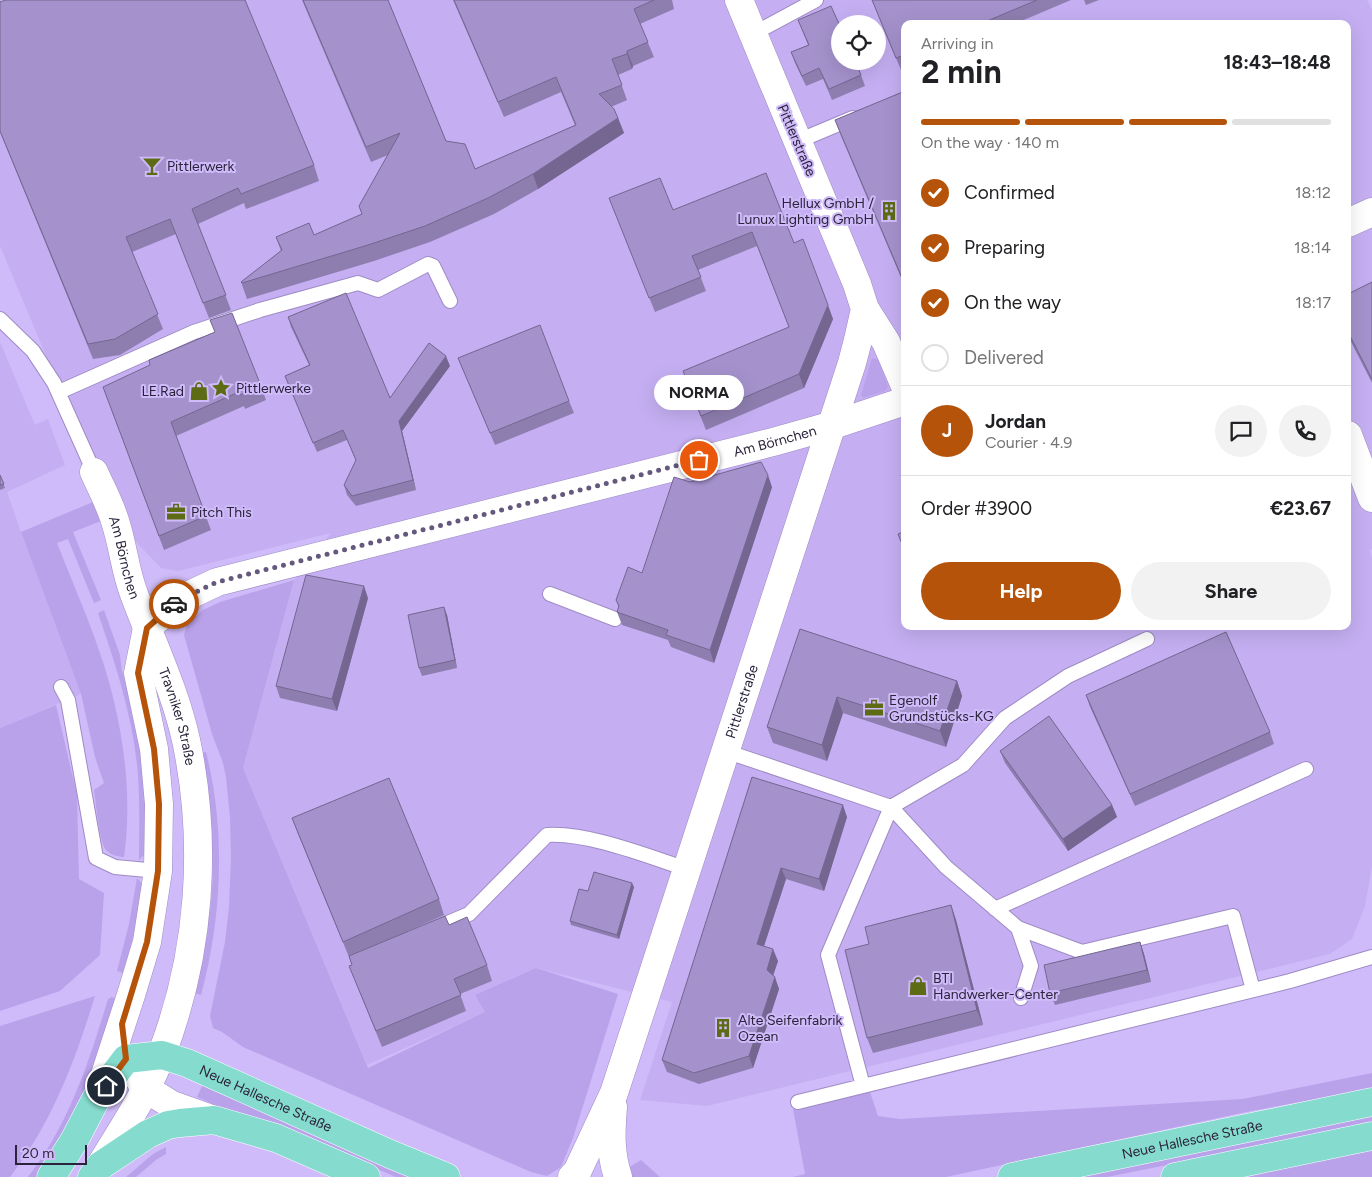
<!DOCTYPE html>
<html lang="en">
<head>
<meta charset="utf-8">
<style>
  :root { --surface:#fff; --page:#f2f2f2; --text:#202124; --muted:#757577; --line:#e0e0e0; --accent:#b45309 }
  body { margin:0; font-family:Figtree,sans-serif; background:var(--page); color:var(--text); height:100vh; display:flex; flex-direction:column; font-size:19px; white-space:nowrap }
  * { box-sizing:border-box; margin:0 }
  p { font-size:16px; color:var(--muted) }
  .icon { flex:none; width:28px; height:28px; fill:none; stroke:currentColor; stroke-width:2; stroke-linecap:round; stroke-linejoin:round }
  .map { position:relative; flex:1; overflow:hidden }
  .sheet { position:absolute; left:901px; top:20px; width:450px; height:610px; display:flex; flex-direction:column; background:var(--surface); border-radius:10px; box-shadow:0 5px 20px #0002 }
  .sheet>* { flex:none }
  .fabs { position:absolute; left:831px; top:15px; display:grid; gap:10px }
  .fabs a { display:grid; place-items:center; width:55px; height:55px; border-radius:50%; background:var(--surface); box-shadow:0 5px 20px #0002; font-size:25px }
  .scale { position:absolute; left:15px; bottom:12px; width:72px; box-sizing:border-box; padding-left:5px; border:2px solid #2b233a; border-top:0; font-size:14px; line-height:18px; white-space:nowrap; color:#2b233a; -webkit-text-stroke:4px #cfbbf9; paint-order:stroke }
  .pin { position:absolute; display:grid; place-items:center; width:42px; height:42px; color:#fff; margin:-21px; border:2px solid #fff; border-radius:50%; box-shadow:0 1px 5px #0007 }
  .courier { position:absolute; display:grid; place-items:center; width:50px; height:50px; margin:-25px; border:4px solid #b45309; border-radius:50%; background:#fff; color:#222; box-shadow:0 1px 6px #0007 }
  .bubble { position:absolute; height:35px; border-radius:18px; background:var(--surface); box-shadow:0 5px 20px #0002; font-size:16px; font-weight:700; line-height:35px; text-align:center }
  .headline em { font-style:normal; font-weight:700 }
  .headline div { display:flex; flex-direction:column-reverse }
  .headline { display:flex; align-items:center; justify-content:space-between; height:85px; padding:0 20px }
  h1 { font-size:32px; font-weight:700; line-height:38px }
  .bar { display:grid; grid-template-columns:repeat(4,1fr); gap:8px 5px; align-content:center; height:60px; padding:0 20px }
  .bar i { height:6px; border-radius:4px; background:var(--line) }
  .bar .active { background:var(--accent) }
  .bar p { grid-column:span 4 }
  .line { display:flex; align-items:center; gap:12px; padding:0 20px; border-top:1px solid var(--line) }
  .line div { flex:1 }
  .round { display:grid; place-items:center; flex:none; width:52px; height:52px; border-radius:26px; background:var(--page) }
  ol { padding:0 20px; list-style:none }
  li { display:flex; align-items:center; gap:15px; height:55px }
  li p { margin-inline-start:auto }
  li .icon { padding:5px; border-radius:50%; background:var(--accent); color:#fff; stroke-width:4 }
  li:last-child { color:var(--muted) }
  li i { width:28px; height:28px; border:2px solid var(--line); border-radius:50% }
  .cta { display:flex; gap:10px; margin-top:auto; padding:10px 20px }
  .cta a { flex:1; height:58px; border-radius:30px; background:var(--accent); color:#fff; font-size:20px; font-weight:700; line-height:58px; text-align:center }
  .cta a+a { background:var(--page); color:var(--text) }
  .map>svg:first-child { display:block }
</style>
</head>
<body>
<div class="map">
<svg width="1372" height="1177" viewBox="0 0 1372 1177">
  <rect width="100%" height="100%" fill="#cfbbf9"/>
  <path fill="#c5aff2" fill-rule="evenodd" d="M 0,0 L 1367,0 L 1372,10 L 1372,549 L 1370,550 L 1372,558 L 1372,866 L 1365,906 L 1352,939 L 1330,954 L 707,1106 L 640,1100 L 672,1002 L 536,968 L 476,995 L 486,1012 L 367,1065 L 243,768 L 294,580 L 331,533 L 178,571 L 161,568 L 115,520 L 0,246 ZM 840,24 L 878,24 L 878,61 L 840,61 ZM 905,24 L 1348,24 L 1348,626 L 905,626 Z
    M 0,342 L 35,425 L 48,419 L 65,465 L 7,492 L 21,532 L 81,694 L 0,728 Z"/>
  <path fill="#baa2eb" d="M 872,358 L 879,360 L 888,387 L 885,391 L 863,398 L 861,395 Z
    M 93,502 L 101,521 L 73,532 L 101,600 L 94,603 L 68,539 L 57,543 C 73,584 91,624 104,665 C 123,726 133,794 124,857 C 118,857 111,855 106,850 C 99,841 96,803 94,790 L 104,783 L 95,757 L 81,694 L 21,532 Z
    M 294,580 L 243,768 L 368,1068 L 485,1012 L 475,995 L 536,968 L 618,994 L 573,1138 L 561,1167 L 547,1176 L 531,1172 L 243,1047 L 222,1032 L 213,1028 L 210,1016 L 225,942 L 229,907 L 231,857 L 230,818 L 226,777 L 223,763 L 212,734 L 184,635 L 187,625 L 203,610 L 220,602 Z
    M 104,610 L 120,655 L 122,672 L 129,686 L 145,774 L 146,853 L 139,860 C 139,832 140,804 138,776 C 134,720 116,666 98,613 Z
    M 56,705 L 77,795 L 79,879 L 104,893 L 100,955 L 60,991 L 0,1011 L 0,728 Z
    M 206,752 C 226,830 222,918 201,995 L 194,993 C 201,963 208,933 211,902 C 216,852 208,802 201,753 Z
    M 137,878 L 143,885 L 136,926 L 123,973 L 117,971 L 129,924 Z
    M 95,996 C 75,1061 52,1123 10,1177 L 0,1177 L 0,1026 Z
    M 112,997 L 116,999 C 105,1033 97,1068 81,1101 C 68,1127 53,1153 36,1177 L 28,1177 C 69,1124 89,1062 108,999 Z
    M 1372,1073 L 1372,1089 L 1246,1112 L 946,1177 L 793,1177 L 805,1174 L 793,1109 L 870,1092 L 878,1116 L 900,1119 L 1243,1099 Z
    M 203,1084 L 290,1125 L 415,1177 L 396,1177 L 288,1131 L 238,1115 L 197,1097 Z
    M 1372,1114 L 1372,1124 L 1107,1177 L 1064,1177 Z
    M 166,1147 L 166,1154 L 156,1160 L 136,1177 L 126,1177 L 153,1154 Z
    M 1372,1150 L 1372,1177 L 1242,1177 Z
    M 641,1160 L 660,1177 L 631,1177 L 626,1169 Z"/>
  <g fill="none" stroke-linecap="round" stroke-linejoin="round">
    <g stroke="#9e8bc5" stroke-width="16">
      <path id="lane" d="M 753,34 L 816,0
        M 798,141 L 853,118
        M 0,319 L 33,351 L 54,383 L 94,472
        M 59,392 L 194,332 L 260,310 L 358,283 L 378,290 L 428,264 L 433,266 L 450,301
        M 550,594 L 615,619
        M 61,687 L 68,700 L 96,858 L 115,867 L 158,871
        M 725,751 L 891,807 L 946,867 L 1018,928 L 1031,966 L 1021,998
        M 995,909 L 1306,769
        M 1018,928 L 1082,952 L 1233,916 L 1253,990
        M 431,930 L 469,914 L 547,835 C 587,832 647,856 687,869
        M 863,1086 L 828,955 L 891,807 L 963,765 L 1005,718 L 1068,676 L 1147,639
        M 798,1102 L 1290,981 L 1372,957"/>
    </g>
    <g stroke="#9e8bc5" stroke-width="29">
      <g id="street">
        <path d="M 1348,223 L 1372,212"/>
        <path d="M 865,309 L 886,342 L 905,386"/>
        <path d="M 1348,435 L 1372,498"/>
        <path id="s1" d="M 94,472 C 101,488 110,504 115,521 C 123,545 125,571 134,594 C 152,643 175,690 186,740 C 208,844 200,954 162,1053 C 148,1091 121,1131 100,1166"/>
        <path id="s2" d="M 147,628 L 179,600 L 217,582 L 773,442 L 830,426 L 905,401"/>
        <path d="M 135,1073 L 145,1088 L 172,1105 L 214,1120"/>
        <path d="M 100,1090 L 131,995 L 147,942 L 158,871 L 159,804 L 154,749 L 138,673 L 147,628"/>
        <path d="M 613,1107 C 611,1132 610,1153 618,1177"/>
        <path id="s3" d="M 572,1177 L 577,1172 L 614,1093 L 852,363 L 858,340 L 865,309 L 857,284 L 739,0"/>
      </g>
    </g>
    <g stroke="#fff" stroke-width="29">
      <g id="primary">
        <path id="s4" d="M 51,1177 L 74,1141 L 97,1097 L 126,1059 L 162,1055 L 187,1063 L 390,1154 L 446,1177"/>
        <path d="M 92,1177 L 100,1166 L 148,1134 L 168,1125 L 180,1123 L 214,1120 L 276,1138 L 366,1177"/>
        <path id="s5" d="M 1012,1177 L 1372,1102"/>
        <path d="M 1175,1177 L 1372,1136"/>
      </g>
    </g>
    <use href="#lane" stroke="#fff" stroke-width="14"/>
    <use href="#street" stroke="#fff" stroke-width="28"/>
    <use href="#primary" stroke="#85dbcd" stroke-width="28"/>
  </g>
  <path fill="#8e7eb0" d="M 302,0 L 388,0 L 446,141 L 475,169 L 575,125 L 561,92 L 504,117 L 453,0 L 672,0 L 674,9 L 640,24 L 654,57 L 633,66 L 632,69 L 618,75 L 627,100 L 611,107 L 618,118 L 624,133 L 538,189 L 494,214 L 430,242 L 374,261 L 247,299 L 241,282 L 281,251 L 276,237 L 314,235 L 362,214 L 359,206 L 388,155 L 371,162 Z
    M 872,0 L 1071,0 L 1014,24 L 905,24 L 905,69 L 901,70 Z
    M 1084,0 L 1099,0 L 1086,5 Z
    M 0,2 L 314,165 L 319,181 L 246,209 L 244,203 L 198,224 L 231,310 L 209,318 L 176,234 L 132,252 L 163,329 L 120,355 L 93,359 L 0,132 Z
    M 798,20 L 861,75 L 865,86 L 832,100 L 823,79 L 806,86 L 795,63 L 791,52 L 808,45 Z
    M 905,91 L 905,287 L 841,136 L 835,120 Z
    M 609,198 L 673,210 L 794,243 L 833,319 L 804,388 L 706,430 L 688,385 L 789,327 L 757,246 L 698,270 L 706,291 L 655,312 Z
    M 1372,282 L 1372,383 L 1348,336 L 1348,294 Z
    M 288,317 L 390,398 L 450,366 L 402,431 L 416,490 L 356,506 L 347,495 L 344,485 L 356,461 L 347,440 L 317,452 L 285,376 L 309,365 L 291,327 Z
    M 458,358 L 569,401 L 574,413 L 495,445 Z
    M 261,386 L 266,400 L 245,409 L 244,406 L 176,436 L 211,530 L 164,550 L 103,387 Z
    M 0,475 L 5,488 L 0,490 Z
    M 690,482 L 772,487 L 714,663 L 671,647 L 668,640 L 622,625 L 617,612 L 619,608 L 616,600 L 642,573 Z
    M 368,598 L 337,711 L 280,698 L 276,686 Z
    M 447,615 L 457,668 L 422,676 L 419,668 Z
    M 800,629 L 957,681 L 962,696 L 946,747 L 843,713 L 827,761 L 773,743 L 767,727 Z
    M 1086,695 L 1270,732 L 1274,744 L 1135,806 L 1090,707 Z
    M 1000,751 L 1112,805 L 1117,817 L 1068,851 L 1005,763 Z
    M 752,777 L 847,817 L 824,891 L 786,879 L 764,946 L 778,961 L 773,975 L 779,989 L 753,1068 L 699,1084 L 667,1072 L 662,1060 Z
    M 292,818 L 439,899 L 444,915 L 406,932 L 449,925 L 487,965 L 492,981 L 460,994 L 466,1011 L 382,1047 L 349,966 L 352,965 L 349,957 L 298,834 Z
    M 634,887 L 619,939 L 571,925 L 570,921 L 588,891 Z
    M 951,905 L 956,920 L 983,1025 L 873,1053 L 867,1038 L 869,944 Z
    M 1140,942 L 1144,954 L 1151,982 L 1055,1005 L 1050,993 Z"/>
  <path fill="#746690" d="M 627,51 L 633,66 L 632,69 L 627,54 Z
    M 618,118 L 624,133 L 538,189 L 533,174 Z
    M 828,305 L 833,319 L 804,388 L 799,374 Z
    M 446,356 L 450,366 L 402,431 L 416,490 L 413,480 L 399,421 Z
    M 768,475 L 772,487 L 714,663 L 710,650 Z
    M 364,586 L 368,598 L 337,711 L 332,699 Z
    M 444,607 L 447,615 L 457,668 L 455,660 Z
    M 957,681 L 962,696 L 946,747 L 940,731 Z
    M 837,697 L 843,713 L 827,761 L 822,745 Z
    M 843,805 L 847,817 L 824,891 L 819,879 Z
    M 1112,805 L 1117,817 L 1068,851 L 1063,839 Z
    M 781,868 L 786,879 L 761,955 L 757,944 Z
    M 632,883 L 634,887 L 619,939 L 617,935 Z
    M 951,905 L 956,920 L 983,1025 L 977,1010 Z
    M 1140,942 L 1144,954 L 1151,982 L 1147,970 Z
    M 773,949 L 778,961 L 771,982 L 767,970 Z
    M 775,977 L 779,989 L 753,1068 L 749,1056 Z"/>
  <path fill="#a592cd" stroke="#746690" d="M 6,0 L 245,0 L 314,165 L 241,194 L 238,188 L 192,209 L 226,295 L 203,303 L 170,219 L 126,237 L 158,314 L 115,339 L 88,344 L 0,131 L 0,2 Z
    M 303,0 L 388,0 L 446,141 L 465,144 L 475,169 L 576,125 L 556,77 L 498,102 L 454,0 L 654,0 L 634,9 L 648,42 L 627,51 L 627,54 L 612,59 L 622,85 L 599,94 L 614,109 L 618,118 L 533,174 L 488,198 L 425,226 L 368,245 L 242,283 L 241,282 L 282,250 L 276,237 L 309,223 L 314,235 L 362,214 L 359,206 L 400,133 L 366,147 Z
    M 872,0 L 1037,0 L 980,24 L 905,24 L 905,55 L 896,58 Z
    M 831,6 L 840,26 L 840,61 L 855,61 L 861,75 L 829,89 L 819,68 L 802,76 L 791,52 L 809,45 L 798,20 Z
    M 905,91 L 905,285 L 835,120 Z
    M 766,173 L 794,243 L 803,239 L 828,305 L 799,374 L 701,416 L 683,371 L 789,327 L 752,232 L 692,256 L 701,277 L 649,298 L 609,198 L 660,178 L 673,210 Z
    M 1372,282 L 1372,379 L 1348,332 L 1348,294 Z
    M 346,293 L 390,398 L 429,343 L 446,356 L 399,421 L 413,480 L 352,496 L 344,485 L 356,460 L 343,430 L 313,443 L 285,376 L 310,365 L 288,317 Z
    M 232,313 L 261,386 L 240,395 L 239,392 L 171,422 L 206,516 L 159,536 L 103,387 L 150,365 L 149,360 L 215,332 L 210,320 Z
    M 540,325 L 569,401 L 490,433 L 458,358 Z
    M 761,462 L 768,475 L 710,650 L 666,635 L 668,630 L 617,612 L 619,606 L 616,600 L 628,567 L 642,573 L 674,477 L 690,482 Z
    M 0,475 L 4,484 L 0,485 Z
    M 905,531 L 905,551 L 898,534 Z
    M 306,575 L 364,586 L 332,699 L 276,686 Z
    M 444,607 L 455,660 L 419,668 L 408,615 Z
    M 800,629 L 957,681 L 940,731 L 837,697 L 822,745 L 767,727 Z
    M 1226,632 L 1270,732 L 1130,794 L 1086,695 Z
    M 1049,716 L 1112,805 L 1063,839 L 1000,751 Z
    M 752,777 L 843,805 L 819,879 L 781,868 L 757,944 L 773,949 L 767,970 L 775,977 L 749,1056 L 694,1073 L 662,1060 Z
    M 389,778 L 439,899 L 343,942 L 292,818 Z
    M 594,872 L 632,883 L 617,935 L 570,921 L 579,889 L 588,891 Z
    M 951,905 L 977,1010 L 867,1038 L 845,950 L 869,944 L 865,927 Z
    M 445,916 L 449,925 L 467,917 L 487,965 L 454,979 L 461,995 L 376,1031 L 349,966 L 352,965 L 349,956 Z
    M 1140,942 L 1147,970 L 1050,993 L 1044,965 Z"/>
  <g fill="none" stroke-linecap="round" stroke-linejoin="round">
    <path stroke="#64587d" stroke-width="5" stroke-dasharray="0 9" d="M 174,604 L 179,600 L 217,582 L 699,460"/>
    <path stroke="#b45309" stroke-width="6" d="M 106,1086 L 126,1059 L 122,1024 L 147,942 L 158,871 L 159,804 L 154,749 L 138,673 L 147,628 L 174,604"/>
  </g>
  <defs>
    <g id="bar-bare" transform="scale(1.5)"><path d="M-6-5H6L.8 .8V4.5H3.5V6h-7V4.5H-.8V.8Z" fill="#5c6b14" stroke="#cfbbf9" stroke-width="2.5" paint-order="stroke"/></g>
    <g id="building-bare" transform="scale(1.5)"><path d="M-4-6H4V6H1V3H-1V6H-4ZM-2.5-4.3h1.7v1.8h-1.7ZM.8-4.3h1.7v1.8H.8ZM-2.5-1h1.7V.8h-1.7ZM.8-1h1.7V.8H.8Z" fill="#5c6b14" stroke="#cfbbf9" stroke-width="2.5" paint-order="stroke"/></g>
    <g id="sight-bare" transform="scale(1.5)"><path d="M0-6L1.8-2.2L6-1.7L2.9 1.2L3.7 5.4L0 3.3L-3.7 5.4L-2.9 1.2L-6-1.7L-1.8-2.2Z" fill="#5c6b14" stroke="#cfbbf9" stroke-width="2.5" paint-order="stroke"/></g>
    <g id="shop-bare" transform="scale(1.5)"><path d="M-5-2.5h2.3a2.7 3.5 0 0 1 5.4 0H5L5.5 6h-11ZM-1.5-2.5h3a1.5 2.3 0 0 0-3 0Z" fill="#5c6b14" stroke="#cfbbf9" stroke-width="2.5" paint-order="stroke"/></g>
    <g id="office-bare" transform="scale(1.5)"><path d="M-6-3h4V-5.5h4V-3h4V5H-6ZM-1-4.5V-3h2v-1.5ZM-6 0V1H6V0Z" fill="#5c6b14" stroke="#cfbbf9" stroke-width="2.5" paint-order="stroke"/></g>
  </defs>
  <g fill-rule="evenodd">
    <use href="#bar-bare" x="152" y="166"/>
    <use href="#building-bare" x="889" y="211"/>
    <use href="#sight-bare" x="221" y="388"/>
    <use href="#shop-bare" x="199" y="391"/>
    <use href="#office-bare" x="176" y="512"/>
    <use href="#office-bare" x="874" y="708"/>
    <use href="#shop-bare" x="918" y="986"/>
    <use href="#building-bare" x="723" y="1028"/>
  </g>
  <g text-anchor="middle" stroke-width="4" stroke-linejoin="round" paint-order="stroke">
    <g font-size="14" fill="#2b233a" stroke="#cfbbf9">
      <text transform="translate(797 140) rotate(67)" y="5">Pittlerstraße</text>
      <text dy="5" stroke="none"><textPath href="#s2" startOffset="660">Am Börnchen</textPath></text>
      <text dy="5" stroke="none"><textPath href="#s1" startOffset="91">Am Börnchen</textPath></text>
      <text dy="5" stroke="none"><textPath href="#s3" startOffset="506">Pittlerstraße</textPath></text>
      <text dy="5" stroke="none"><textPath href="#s1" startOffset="259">Travniker Straße</textPath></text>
      <text dy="5" stroke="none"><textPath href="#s4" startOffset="289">Neue Hallesche Straße</textPath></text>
      <text dy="5" stroke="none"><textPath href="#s5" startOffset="184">Neue Hallesche Straße</textPath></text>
    </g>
    <g font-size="14" fill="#2b233a" stroke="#cfbbf9" text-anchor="start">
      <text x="167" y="171">Pittlerwerk</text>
      <text x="874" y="208" text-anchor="end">Hellux GmbH /<tspan x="874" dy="16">Lunux Lighting GmbH</tspan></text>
      <text x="236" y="393">Pittlerwerke</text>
      <text x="184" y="396" text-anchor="end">LE.Rad</text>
      <text x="191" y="517">Pitch This</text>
      <text x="889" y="705">Egenolf<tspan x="889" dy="16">Grundstücks-KG</tspan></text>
      <text x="933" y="983">BTI<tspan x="933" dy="16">Handwerker-Center</tspan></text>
      <text x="738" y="1025">Alte Seifenfabrik<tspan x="738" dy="16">Ozean</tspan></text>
    </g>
  </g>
</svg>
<div class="fabs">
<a><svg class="icon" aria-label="locate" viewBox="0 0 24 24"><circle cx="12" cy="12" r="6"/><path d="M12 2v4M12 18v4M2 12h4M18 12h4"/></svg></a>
</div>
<div class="scale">20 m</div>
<div class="pin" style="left:699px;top:460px;background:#ea580c"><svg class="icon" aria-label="bag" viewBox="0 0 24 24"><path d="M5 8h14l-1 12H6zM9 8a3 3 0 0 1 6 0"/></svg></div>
<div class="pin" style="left:106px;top:1086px;background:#1f2937"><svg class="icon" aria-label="home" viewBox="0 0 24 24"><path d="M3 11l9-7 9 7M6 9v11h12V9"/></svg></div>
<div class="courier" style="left:174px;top:604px"><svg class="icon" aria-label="car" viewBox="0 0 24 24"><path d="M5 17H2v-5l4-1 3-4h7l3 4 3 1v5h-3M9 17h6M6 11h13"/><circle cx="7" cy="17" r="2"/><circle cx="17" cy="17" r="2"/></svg></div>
<div class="bubble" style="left:654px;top:375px;width:90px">NORMA</div>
<section class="sheet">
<div class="headline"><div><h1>2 min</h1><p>Arriving in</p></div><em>18:43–18:48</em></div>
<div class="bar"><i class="active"></i><i class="active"></i><i class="active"></i><i></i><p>On the way · 140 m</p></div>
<ol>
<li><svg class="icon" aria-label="check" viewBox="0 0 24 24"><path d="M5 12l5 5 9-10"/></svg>Confirmed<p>18:12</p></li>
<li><svg class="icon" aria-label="check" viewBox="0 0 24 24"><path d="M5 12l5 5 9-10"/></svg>Preparing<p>18:14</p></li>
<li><svg class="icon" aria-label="check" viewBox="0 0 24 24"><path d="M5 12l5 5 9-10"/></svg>On the way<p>18:17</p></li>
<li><i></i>Delivered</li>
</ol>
<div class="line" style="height:90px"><b class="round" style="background:var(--accent);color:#fff">J</b><div><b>Jordan</b><p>Courier · 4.9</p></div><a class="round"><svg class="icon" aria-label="chat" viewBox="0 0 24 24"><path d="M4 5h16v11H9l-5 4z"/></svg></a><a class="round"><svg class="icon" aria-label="phone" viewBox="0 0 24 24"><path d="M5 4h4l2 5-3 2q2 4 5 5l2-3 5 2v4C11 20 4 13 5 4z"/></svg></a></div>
<div class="line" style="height:65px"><div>Order #3900</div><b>€23.67</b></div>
<div class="cta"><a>Help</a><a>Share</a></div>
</section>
</div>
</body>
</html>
